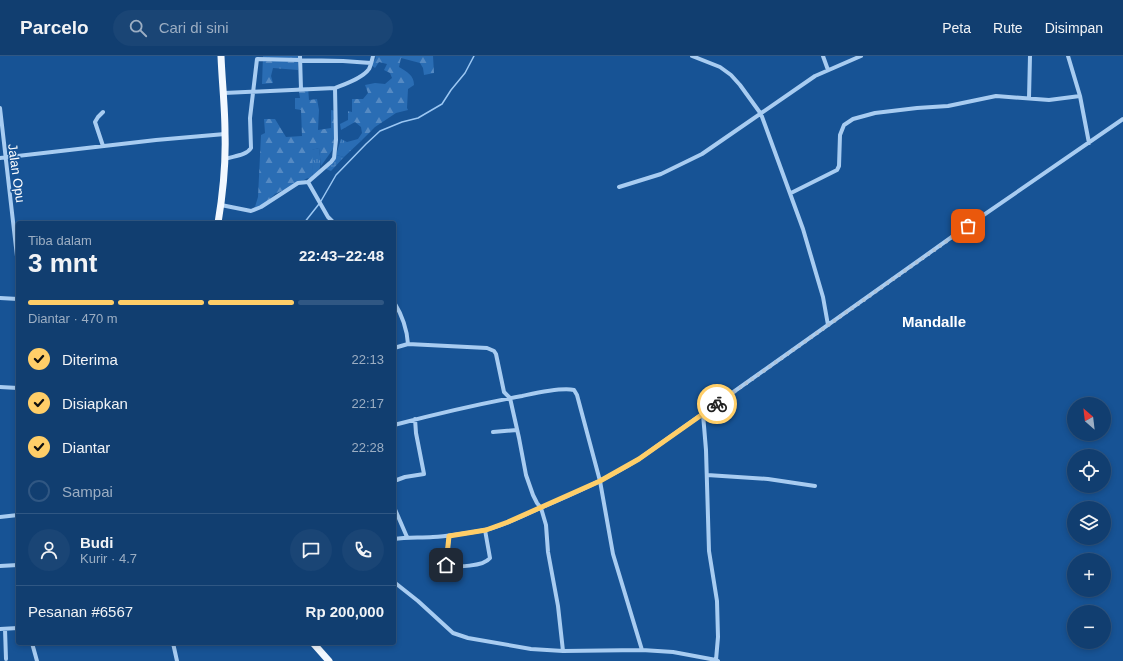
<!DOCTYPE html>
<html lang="id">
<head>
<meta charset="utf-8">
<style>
  :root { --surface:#113e70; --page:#1a4575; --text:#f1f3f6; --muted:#9caec3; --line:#305783; --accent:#ffce68 }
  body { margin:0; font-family:Arial,sans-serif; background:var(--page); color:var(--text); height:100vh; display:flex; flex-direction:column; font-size:15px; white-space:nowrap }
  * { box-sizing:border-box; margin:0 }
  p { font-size:13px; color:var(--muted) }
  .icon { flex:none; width:22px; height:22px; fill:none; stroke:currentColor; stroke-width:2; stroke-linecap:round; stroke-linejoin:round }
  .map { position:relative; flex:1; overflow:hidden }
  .side { position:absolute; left:16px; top:165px; width:380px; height:424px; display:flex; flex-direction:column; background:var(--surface); border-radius:4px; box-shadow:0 2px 6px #0003,0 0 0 1px var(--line) }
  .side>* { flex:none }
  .needle { width:26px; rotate:332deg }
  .fabs { position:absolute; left:1067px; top:341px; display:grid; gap:8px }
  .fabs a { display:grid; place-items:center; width:44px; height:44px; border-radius:50%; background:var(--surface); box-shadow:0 2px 6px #0003,0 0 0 1px var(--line); font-size:20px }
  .pin { position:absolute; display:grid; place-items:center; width:34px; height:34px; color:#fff; margin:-17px; border-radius:8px; box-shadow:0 2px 6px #0006 }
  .courier { position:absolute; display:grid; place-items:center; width:40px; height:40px; margin:-20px; border:3px solid #ffce68; border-radius:50%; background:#fff; color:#222; box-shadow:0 1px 5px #0007 }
  .headline em { font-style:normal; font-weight:600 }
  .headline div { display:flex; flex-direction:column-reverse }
  .headline { display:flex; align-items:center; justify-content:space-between; height:68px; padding:0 12px }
  h1 { font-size:26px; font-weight:600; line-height:30px }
  .bar { display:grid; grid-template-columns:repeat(4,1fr); gap:6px 4px; align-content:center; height:48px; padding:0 12px }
  .bar i { height:5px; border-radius:3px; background:var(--line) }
  .bar .selected { background:var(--accent) }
  .bar p { grid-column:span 4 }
  .line { display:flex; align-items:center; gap:10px; padding:0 12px; border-top:1px solid var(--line) }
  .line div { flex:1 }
  .round { display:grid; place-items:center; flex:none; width:42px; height:42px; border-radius:21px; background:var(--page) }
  ol { padding:0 12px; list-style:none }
  li { display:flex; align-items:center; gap:12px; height:44px }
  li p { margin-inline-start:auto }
  li .icon { padding:4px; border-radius:50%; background:var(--accent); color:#111; stroke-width:4 }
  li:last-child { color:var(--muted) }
  li i { width:22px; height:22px; border:2px solid var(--line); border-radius:50% }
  header { display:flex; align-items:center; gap:24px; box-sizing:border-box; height:56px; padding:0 20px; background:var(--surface); border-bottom:1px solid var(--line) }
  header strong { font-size:19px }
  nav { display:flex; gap:22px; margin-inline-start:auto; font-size:14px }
  .search { width:280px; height:36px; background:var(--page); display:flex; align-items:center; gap:10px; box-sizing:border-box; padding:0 14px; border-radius:22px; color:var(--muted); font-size:15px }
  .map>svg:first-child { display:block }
</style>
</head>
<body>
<header>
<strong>Parcelo</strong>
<div class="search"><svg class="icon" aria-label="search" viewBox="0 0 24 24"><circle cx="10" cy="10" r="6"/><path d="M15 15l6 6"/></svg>Cari di sini</div>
<nav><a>Peta</a><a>Rute</a><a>Disimpan</a></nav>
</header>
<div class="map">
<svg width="1123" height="605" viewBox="0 0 1123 605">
  <defs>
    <pattern id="grass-tufts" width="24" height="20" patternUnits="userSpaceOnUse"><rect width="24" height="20" fill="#2a6db4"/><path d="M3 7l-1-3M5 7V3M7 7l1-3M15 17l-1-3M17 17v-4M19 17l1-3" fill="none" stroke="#558ac3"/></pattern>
    <pattern id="forest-firs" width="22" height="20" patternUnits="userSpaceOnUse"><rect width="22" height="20" fill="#2a6db4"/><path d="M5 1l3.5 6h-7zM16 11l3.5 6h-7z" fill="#558ac3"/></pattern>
    <pattern id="wetland-marsh" width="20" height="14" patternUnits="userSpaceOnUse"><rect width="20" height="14" fill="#2a6db4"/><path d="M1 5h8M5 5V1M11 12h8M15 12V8" fill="none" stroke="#558ac3"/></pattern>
  </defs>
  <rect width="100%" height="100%" fill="#175395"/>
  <path fill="url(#grass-tufts)" d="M 341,83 L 347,86 L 358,83 L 361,85 L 344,101 L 336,99 Z
    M 319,92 C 320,102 324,115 313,120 L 311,94 Z"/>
  <path fill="url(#forest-firs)" d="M 263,0 L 299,0 L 298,14 L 273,12 L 271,20 L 273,27 L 262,28 Z
    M 375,0 L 433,0 L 434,17 L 424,19 L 423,12 L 420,7 L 401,2 L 399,11 C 407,16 414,19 414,29 L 408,33 L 407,52 L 408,54 L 396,57 L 375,71 L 361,85 L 358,83 L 362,77 L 361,71 L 355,66 L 341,74 L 340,68 L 348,64 L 348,55 L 352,56 L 352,43 L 363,43 L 368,37 L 365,29 L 375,27 L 385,28 L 392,22 L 390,17 L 384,14 L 387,8 L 379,6 L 375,12 L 371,9 L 376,2 Z
    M 298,31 L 308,31 L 309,44 L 317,43 L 319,54 L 318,74 L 331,72 L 331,54 L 336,55 L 336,80 L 333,93 L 321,110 L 319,92 L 312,94 L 313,116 L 312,124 L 308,122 L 275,138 L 265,148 L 254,154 L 258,141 L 261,79 L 265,77 L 264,63 L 275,63 L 286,81 L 302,80 L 301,54 L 295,53 L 295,42 L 300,42 Z"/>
  <path fill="url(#wetland-marsh)" d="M 336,99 L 344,101 L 331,115 L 326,113 Z"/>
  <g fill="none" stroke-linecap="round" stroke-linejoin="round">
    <path stroke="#9bc7f3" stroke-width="1.5" d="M 321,145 L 336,119 L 366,88 L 380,75 L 402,66 L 418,62 L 442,48 L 451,34 L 465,17 L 474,0
      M 304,167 L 319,148"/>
    <path stroke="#a8ccf1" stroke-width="4" d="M 300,0 L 301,33
      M 692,0 L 720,11 L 731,19 L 740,29 L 761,58 L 803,173 L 823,241 L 828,269
      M 823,0 L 828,14
      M 1068,0 L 1080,40 L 1089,87
      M 224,37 L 335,32
      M 1029,42 L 1030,0
      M 0,52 L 18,209
      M 103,90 L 95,66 L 98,61 L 103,56
      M 0,102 L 156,84 L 225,78
      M 225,103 C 233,100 246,100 251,92 L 250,62 L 257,3 L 343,5 L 371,7
      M 308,126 L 328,161 L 334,167
      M 619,131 L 661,118 L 702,98 L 815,20 L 861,0
      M 791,137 L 837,114 L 839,110 L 840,79 L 844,69 L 853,63 L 875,57 L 917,52 L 948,50 L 996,40 L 1049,44 L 1080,40
      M 221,149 L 251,155 L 261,151 L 298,127 L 308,126 L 331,106 L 334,102 L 336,84 L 335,32 C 345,28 363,22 369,13 C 371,9 372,4 373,0
      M 0,242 L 18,243
      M 394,246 C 402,259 407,272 408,288 L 487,292 L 494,295 L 496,298 L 504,336 L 510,342 L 519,382 L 526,419 L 533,439 L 537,447 L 541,452 L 546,469 L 548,496 L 558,550 L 563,595
      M 394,292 L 408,288
      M 0,331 L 18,332
      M 703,358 L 706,394 L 709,495 L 717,545 L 718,581 L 716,604 L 718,605
      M 394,369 C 436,358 479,348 522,340 C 536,337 561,331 574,334 L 577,339 L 600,425 L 613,498 L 642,594
      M 493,376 L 517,374
      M 707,419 L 768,423 L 815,430
      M 394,425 L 405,421 L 424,418 L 416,377 L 415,363
      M 394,451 L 407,481
      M 0,461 L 18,459
      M 449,480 L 446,509 C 457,511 483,511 490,502 L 485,474
      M 394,483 C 407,481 420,482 433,481 C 450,480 468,477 485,474 C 503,470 521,461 538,453 C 573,438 607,423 639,403 L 956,178 L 1123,63
      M 0,510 L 18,509
      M 394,526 L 418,545 L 453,577 L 468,582 L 531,593 L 563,595 L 642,594 L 673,596 L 716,604
      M 0,573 L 18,572
      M 5,573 L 6,603
      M 32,587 L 37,605
      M 173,587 L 177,605"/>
    <path stroke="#f2f8ff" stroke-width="7" d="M 218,167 C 223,137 226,107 225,77 C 225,51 222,26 221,0
      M 313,587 L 329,605"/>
  </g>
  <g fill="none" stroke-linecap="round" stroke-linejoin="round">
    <path stroke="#aec3da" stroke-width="4" stroke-dasharray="0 7.2" d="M 717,348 L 968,170"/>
    <path stroke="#ffce68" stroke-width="5" d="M 446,509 L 449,480 L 486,474 L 508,466 L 600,425 L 639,403 L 717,348"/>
  </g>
  <g text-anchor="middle" stroke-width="3" stroke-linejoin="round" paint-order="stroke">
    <g font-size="13" fill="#fff" stroke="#175395">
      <text transform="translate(17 117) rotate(82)" y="5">Jalan Opu</text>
    </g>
    <g font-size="15" font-weight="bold" fill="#fff" stroke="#175395">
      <text x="934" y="271">Mandalle</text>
    </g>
  </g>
</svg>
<div class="fabs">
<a><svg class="needle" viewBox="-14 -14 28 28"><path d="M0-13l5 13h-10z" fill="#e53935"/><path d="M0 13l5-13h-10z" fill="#9caec3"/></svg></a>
<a><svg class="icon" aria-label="locate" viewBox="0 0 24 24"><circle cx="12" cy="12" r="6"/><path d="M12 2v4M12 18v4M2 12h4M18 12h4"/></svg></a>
<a><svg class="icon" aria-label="layers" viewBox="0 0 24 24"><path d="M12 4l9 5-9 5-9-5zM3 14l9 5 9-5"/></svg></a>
<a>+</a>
<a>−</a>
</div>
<div class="pin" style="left:968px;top:170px;background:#ea580c"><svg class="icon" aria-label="bag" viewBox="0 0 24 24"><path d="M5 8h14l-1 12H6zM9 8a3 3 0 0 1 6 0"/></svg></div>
<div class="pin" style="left:446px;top:509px;background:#1f2937"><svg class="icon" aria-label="home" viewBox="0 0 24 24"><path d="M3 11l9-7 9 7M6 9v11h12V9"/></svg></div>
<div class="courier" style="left:717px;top:348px"><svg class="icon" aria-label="bike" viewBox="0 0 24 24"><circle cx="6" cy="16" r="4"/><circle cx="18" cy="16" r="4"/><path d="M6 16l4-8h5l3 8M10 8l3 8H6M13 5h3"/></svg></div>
<section class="side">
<div class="headline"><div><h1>3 mnt</h1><p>Tiba dalam</p></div><em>22:43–22:48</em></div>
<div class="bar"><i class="selected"></i><i class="selected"></i><i class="selected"></i><i></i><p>Diantar · 470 m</p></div>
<ol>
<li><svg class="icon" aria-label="check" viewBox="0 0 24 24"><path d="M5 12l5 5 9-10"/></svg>Diterima<p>22:13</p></li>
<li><svg class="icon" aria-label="check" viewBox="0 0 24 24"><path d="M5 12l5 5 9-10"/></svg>Disiapkan<p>22:17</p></li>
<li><svg class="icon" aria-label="check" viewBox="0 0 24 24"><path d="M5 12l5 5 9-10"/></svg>Diantar<p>22:28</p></li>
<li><i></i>Sampai</li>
</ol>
<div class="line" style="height:72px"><a class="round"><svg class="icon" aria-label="person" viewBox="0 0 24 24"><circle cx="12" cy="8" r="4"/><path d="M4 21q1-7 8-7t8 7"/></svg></a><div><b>Budi</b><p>Kurir · 4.7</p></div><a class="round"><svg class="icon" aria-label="chat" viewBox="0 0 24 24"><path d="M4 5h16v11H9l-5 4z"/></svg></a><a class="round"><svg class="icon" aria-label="phone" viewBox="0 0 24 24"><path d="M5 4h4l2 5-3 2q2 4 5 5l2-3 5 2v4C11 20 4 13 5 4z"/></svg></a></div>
<div class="line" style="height:52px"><div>Pesanan #6567</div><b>Rp 200,000</b></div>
</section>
</div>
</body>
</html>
